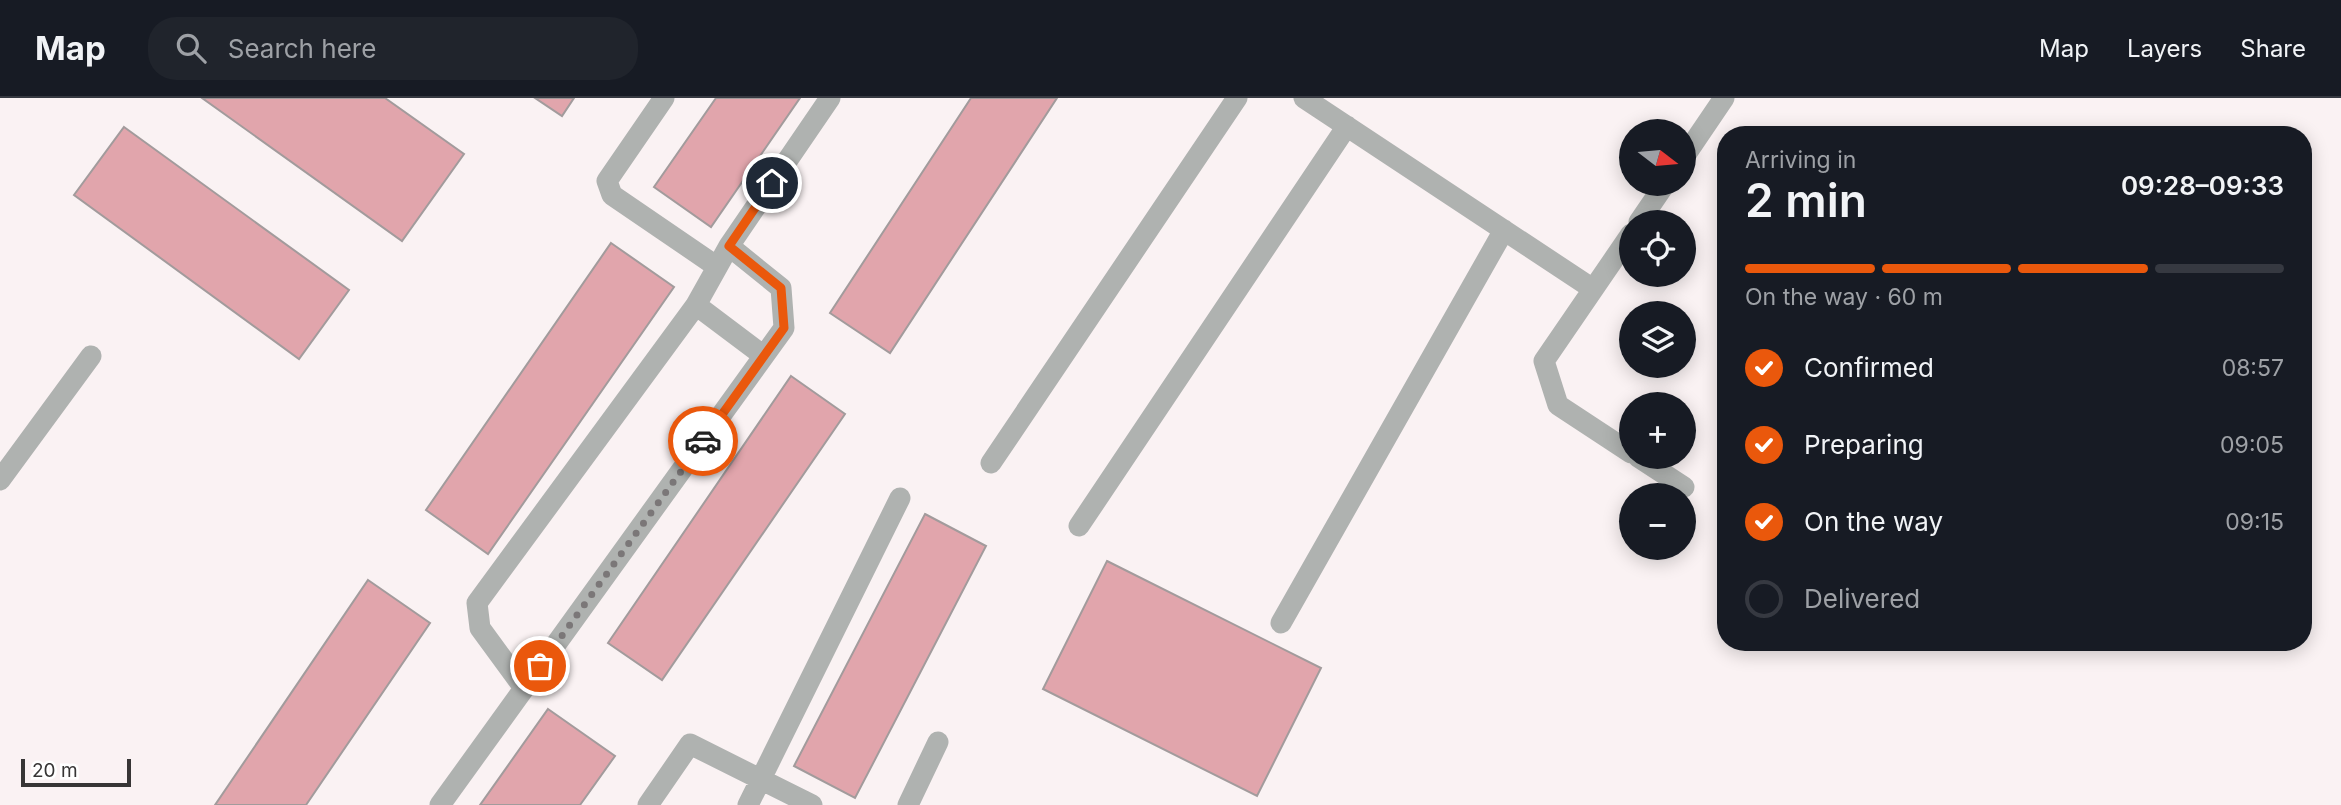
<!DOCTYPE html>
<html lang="en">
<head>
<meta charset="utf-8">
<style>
  :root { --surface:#171b24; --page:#20242c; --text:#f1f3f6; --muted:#9ea1a6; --line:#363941; --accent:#ea580c }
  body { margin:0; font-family:Inter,sans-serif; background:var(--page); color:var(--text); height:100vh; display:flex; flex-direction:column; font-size:26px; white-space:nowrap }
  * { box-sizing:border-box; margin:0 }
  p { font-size:23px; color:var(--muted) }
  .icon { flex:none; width:38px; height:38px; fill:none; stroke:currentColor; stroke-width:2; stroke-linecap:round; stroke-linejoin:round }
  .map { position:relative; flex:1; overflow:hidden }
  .sheet { position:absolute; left:1717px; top:28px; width:595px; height:525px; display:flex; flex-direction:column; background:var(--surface); border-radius:28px; box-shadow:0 4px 18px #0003 }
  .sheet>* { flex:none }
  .needle { width:46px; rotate:106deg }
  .tools { position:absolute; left:1619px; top:21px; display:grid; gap:14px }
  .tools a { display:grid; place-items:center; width:77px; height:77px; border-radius:50%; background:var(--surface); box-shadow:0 4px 18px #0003; font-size:35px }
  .scale { position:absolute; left:21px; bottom:18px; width:110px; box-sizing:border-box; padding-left:7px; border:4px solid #373535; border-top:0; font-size:19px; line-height:24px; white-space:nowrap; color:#373535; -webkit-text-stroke:5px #fff; paint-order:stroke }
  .pin { position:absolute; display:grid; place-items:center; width:60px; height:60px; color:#fff; margin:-30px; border:4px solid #fff; border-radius:50%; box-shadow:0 2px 7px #0007 }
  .courier { position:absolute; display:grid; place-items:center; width:70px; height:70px; margin:-35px; border:5px solid #ea580c; border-radius:50%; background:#fff; color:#222; box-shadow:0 2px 9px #0007 }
  .overview em { font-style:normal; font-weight:600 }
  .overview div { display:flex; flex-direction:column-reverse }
  .overview { display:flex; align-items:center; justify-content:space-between; height:119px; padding:0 28px }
  h1 { font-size:46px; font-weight:600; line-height:52px }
  .bar { display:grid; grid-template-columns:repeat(4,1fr); gap:10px 7px; align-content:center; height:84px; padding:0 28px }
  .bar i { height:9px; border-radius:5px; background:var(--line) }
  .bar .selected { background:var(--accent) }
  .bar p { grid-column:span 4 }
  ol { padding:0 28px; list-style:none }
  li { display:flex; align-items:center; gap:21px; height:77px }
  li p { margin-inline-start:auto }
  li .icon { padding:7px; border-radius:50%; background:var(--accent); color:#fff; stroke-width:4 }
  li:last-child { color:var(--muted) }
  li i { width:38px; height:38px; border:4px solid var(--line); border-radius:50% }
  header { display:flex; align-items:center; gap:42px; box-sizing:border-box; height:98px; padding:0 35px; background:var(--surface); border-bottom:2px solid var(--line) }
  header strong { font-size:33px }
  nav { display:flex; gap:38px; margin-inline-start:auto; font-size:24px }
  .search { width:490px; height:63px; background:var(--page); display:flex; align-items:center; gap:18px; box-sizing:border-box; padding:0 24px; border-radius:28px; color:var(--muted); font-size:26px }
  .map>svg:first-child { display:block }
</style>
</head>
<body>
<header>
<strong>Map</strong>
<div class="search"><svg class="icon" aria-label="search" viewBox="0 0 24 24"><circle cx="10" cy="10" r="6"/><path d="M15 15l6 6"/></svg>Search here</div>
<nav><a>Map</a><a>Layers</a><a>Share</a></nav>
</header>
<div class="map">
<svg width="2341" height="707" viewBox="0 0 2341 707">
  <rect width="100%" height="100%" fill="#faf2f3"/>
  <path fill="#e1a5ac" stroke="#a29b9c" stroke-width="2" d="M 202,0 L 385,0 L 464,56 L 402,143 Z
    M 535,0 L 574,0 L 562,18 Z
    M 716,0 L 800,0 L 711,129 L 654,89 Z
    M 971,0 L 1057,0 L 890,255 L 830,215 Z
    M 124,29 L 349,192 L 299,261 L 74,97 Z
    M 611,145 L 674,189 L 488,456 L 426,412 Z
    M 791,278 L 845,316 L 662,582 L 608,545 Z
    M 925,416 L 986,448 L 855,700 L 794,668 Z
    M 1107,463 L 1321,570 L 1257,698 L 1043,591 Z
    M 368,482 L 430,525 L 306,707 L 215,707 Z
    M 548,611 L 615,658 L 580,707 L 480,707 Z"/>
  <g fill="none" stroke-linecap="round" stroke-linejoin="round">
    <path stroke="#afb2b0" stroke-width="21" d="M 664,0 L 607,83 L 612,97 L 716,168
      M 1304,0 L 1593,191
      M 1684,59 L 1724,0
      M 1639,124 L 1665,86
      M 1631,136 L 1544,263 L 1558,307 L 1631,355
      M 696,207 L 764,258
      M 1638,359 L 1684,389
      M 991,365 L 1237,0
      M 0,382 L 91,258
      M 1079,428 L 1347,28
      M 1281,525 L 1504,132
      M 524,590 L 480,530 L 477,505 L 696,207 L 729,148 L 830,0
      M 440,707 L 784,230 L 781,190 L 729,148
      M 648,707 L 690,646 L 812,707
      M 748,707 L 900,400
      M 908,707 L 938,644"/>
  </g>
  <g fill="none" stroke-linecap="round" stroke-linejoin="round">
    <path stroke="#7b7778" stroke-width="7" stroke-dasharray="0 12.6" d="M 540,568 L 703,343"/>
    <path stroke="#ea580c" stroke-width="9" d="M 703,343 L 784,230 L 781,190 L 729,148 L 772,85"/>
  </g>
</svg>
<div class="tools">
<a><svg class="needle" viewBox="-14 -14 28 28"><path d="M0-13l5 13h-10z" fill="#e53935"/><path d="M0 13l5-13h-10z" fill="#9ea1a6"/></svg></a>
<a><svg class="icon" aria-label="locate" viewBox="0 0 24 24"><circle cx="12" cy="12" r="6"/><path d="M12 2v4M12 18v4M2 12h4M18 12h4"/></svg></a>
<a><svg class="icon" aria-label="layers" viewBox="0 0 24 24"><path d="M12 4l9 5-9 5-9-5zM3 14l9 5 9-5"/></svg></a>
<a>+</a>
<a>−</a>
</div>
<div class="scale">20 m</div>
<div class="pin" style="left:540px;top:568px;background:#ea580c"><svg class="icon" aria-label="bag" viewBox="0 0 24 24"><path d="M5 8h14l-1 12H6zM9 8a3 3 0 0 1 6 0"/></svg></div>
<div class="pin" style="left:772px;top:85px;background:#1f2937"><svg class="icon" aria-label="home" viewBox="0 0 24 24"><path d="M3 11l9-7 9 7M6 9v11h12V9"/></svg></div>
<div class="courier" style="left:703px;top:343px"><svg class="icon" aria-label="car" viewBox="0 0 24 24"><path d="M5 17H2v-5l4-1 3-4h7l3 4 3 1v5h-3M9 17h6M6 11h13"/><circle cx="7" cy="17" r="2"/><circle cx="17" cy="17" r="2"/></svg></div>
<section class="sheet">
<div class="overview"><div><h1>2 min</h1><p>Arriving in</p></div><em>09:28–09:33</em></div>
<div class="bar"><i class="selected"></i><i class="selected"></i><i class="selected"></i><i></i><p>On the way · 60 m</p></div>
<ol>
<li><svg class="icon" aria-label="check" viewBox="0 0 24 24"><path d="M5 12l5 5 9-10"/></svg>Confirmed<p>08:57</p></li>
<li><svg class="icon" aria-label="check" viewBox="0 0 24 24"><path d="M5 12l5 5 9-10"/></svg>Preparing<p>09:05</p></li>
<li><svg class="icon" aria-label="check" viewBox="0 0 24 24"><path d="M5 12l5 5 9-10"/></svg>On the way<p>09:15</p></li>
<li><i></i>Delivered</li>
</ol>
</section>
</div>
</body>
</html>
